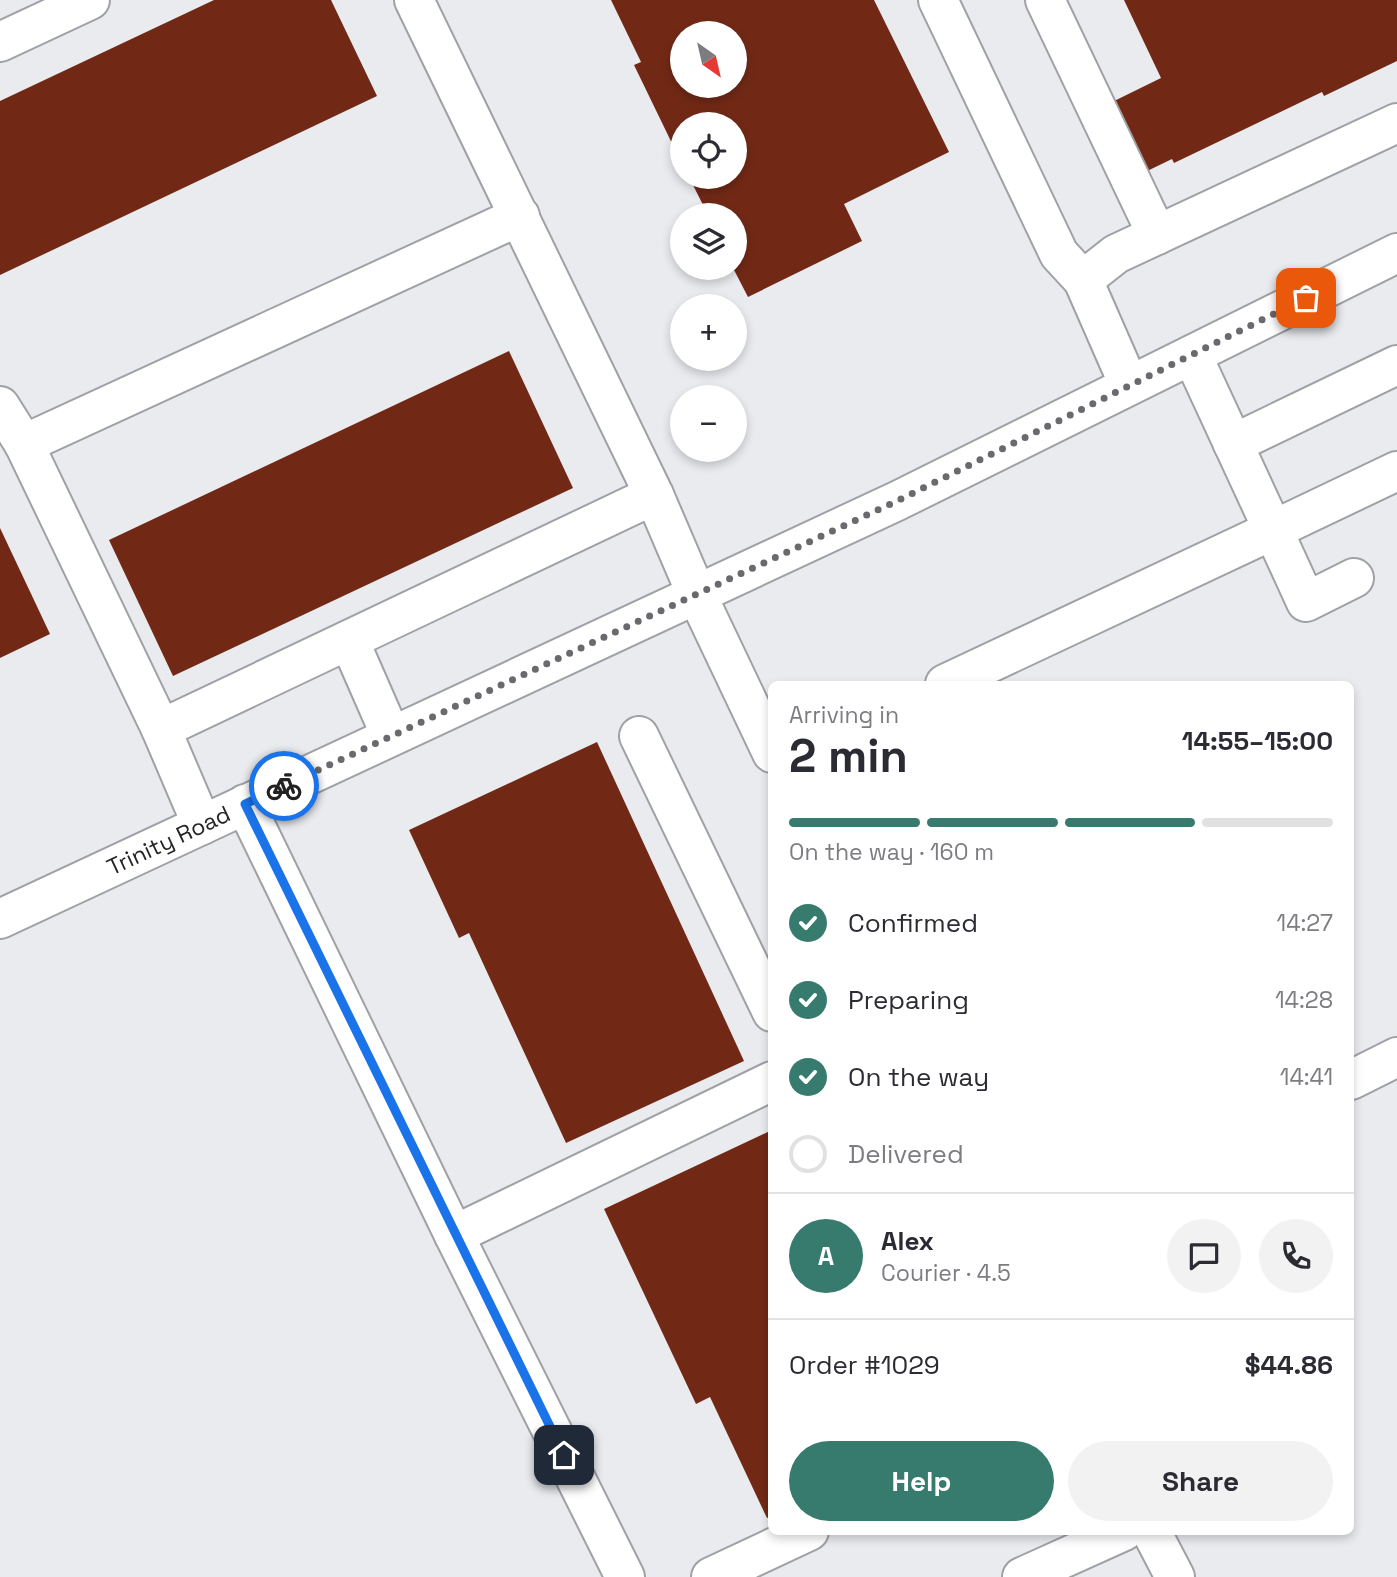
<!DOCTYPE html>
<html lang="en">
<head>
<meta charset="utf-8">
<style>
  :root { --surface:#fff; --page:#f2f2f3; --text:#2b2b33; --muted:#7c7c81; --line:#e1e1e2; --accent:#377b6e }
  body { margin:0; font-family:"Space Grotesk",sans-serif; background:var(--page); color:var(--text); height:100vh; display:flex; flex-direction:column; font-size:26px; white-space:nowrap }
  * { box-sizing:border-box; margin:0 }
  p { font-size:23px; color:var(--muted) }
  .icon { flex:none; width:38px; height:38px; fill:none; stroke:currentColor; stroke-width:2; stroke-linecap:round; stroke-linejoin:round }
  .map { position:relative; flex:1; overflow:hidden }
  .side { position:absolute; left:768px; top:681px; width:586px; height:854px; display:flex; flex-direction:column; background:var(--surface); border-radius:10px; box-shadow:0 4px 10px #0003 }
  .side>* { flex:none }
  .needle { width:46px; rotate:146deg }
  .buttons { position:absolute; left:670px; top:21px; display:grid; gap:14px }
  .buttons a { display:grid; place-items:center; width:77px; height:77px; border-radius:50%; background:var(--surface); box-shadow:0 4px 10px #0003; font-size:35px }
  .pin { position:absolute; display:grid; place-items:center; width:60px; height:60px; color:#fff; margin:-30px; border-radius:14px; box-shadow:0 4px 10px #0006 }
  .courier { position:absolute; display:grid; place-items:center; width:70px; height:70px; margin:-35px; border:5px solid #1a73e8; border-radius:50%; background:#fff; color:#222; box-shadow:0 2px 9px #0007 }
  .summary em { font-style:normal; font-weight:600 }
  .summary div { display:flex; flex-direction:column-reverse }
  .summary { display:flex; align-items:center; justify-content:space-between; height:119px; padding:0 21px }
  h1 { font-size:46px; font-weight:600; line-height:52px }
  .bar { display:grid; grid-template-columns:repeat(4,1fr); gap:10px 7px; align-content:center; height:84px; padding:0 21px }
  .bar i { height:9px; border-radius:5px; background:var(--line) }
  .bar .current { background:var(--accent) }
  .bar p { grid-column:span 4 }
  .line { display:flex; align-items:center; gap:18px; padding:0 21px; border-top:2px solid var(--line) }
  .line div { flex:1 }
  .round { display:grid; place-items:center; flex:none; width:74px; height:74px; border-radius:37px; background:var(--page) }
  ol { padding:0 21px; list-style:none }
  li { display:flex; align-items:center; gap:21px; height:77px }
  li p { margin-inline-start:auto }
  li .icon { padding:7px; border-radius:50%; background:var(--accent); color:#fff; stroke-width:4 }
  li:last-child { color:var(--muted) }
  li i { width:38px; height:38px; border:4px solid var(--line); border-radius:50% }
  .primary-button { display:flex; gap:14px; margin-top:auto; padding:14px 21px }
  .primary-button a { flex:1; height:80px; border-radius:42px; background:var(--accent); color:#fff; font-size:28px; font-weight:600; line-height:80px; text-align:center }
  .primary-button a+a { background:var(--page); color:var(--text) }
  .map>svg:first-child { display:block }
</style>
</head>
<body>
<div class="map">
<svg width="1397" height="1577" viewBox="0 0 1397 1577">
  <rect width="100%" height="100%" fill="#e9ebef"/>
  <path fill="#712916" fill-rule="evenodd" d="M 214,0 L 331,0 L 377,96 L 0,275 L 0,101 Z
    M 611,0 L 874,0 L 949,152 L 844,204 L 862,241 L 748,297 L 733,268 L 735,215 L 708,215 L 689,177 L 735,177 L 735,124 L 682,124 L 682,164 L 634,65 L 641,62 ZM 682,33 L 735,33 L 735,86 L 682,86 Z
    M 1124,0 L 1397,0 L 1397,61 L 1324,96 L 1322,92 L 1174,163 L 1172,159 L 1141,174 L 1108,104 L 1161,78 Z
    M 509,351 L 573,488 L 173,676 L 109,540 Z
    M 0,528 L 50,634 L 0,658 Z
    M 597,742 L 744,1061 L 566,1143 L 469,933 L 459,938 L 409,830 Z
    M 772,1130 L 772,1516 L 767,1518 L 710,1397 L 696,1404 L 604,1209 Z"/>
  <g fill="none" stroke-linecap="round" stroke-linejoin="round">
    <g stroke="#9fa1a5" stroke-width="42">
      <g id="minor">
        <path d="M 414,0 L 654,495 L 696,593 L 772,753"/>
        <path d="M 938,0 L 1059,254 L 1083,280 L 1129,385"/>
        <path d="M 1045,0 L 1157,235"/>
        <path d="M 0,42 L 90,0"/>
        <path d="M 1083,280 L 1116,254 L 1397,123"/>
        <path d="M 1192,355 L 1273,530 L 1397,471"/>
        <path d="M 0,406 L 24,444 L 520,216"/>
        <path d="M 24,444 L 161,729"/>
        <path d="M 1233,444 L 1397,365"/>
        <path d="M 349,640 L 391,736"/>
        <path d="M 945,684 L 1273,530 L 1306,602 L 1354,578"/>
        <path d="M 639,736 L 772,1012"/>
        <path d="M 245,804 L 454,1235 L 772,1081"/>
        <path d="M 202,825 L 161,729 L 654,495"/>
        <path id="s1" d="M 0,919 L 897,501 L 1397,253"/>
        <path d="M 1351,1080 L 1397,1057"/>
        <path d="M 454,1235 L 625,1577"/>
        <path d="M 1151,1531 L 1175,1577"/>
        <path d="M 711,1577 L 809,1531"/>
        <path d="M 1022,1577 L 1124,1531"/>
      </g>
    </g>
    <use href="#minor" stroke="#fff" stroke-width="38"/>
  </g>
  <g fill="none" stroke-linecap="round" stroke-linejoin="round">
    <path stroke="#696a6d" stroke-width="7" stroke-dasharray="0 12.6" d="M 284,786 L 897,501 L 1306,298"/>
    <path stroke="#1a73e8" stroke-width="9" d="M 284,786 L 245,804 L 564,1455"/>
  </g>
  <g text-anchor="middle" stroke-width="7" stroke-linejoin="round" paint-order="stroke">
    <g font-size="23" fill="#242527" stroke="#f7f9fd">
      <text dy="8" stroke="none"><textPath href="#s1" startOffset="186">Trinity Road</textPath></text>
    </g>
  </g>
</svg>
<div class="buttons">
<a><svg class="needle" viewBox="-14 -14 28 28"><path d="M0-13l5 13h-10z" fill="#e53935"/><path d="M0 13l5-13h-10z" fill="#7c7c81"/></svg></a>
<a><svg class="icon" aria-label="locate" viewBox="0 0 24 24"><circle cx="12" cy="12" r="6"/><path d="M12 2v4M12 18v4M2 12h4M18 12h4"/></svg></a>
<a><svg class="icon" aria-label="layers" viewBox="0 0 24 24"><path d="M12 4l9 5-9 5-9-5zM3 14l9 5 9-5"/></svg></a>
<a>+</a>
<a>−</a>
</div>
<div class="pin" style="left:1306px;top:298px;background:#ea580c"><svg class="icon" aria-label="bag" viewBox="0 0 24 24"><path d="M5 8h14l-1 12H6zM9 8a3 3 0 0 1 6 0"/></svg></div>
<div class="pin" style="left:564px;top:1455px;background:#1f2937"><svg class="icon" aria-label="home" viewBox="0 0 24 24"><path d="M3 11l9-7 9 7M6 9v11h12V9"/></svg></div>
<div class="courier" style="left:284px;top:786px"><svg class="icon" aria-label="bike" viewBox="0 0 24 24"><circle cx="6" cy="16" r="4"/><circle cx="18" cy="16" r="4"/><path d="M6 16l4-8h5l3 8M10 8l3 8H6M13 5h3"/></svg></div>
<section class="side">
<div class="summary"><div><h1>2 min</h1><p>Arriving in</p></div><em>14:55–15:00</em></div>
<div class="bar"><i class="current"></i><i class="current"></i><i class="current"></i><i></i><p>On the way · 160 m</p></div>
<ol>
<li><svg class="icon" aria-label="check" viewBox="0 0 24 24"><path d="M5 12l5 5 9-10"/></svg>Confirmed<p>14:27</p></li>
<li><svg class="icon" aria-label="check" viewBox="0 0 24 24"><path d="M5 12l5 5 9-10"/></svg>Preparing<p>14:28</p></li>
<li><svg class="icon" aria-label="check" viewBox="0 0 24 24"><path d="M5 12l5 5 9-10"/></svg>On the way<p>14:41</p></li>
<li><i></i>Delivered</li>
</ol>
<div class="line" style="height:126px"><b class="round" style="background:var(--accent);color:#fff">A</b><div><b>Alex</b><p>Courier · 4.5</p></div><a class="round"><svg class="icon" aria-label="chat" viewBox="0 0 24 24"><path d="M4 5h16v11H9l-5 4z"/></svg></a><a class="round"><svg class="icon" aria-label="phone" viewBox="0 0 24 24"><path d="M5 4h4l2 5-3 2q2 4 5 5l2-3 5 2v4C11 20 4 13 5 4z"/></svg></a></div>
<div class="line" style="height:91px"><div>Order #1029</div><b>$44.86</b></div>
<div class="primary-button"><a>Help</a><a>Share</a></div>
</section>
</div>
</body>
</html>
